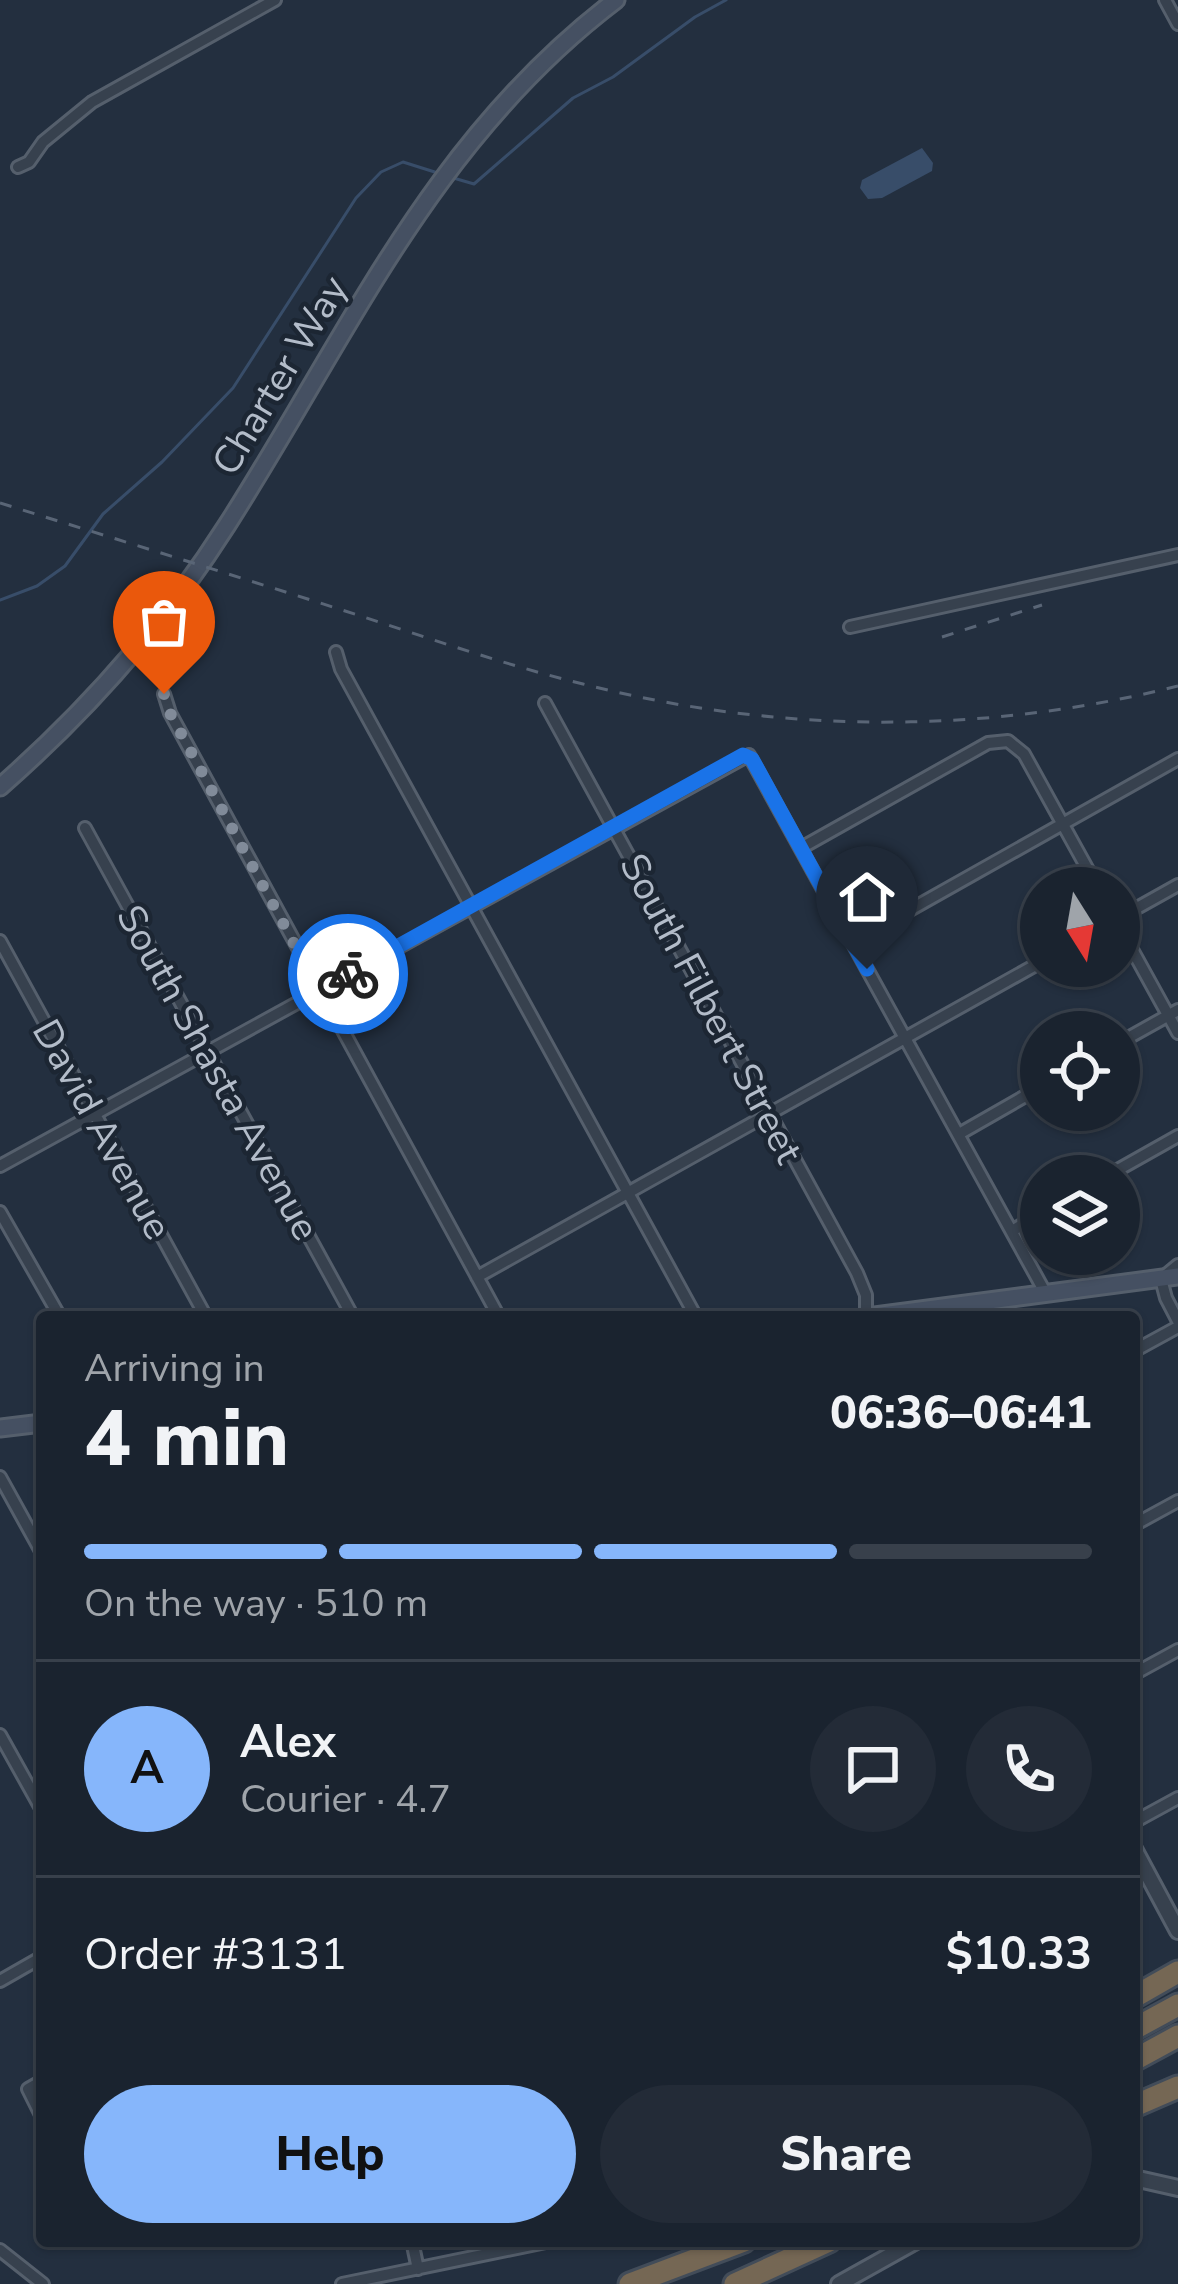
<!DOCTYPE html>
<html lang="en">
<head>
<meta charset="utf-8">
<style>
  :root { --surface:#1a232f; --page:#232b37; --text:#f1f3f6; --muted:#9fa4aa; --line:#38404b; --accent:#86b6fb }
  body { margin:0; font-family:"Nunito Sans",sans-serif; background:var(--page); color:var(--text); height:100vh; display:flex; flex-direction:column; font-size:45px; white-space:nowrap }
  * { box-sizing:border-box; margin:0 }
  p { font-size:39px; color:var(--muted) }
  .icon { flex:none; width:66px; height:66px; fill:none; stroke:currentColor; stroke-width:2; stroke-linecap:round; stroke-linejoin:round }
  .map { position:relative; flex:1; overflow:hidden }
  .sheet { position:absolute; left:36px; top:1311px; width:1104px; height:936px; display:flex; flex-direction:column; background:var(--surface); border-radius:12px; box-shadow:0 3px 9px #0004,0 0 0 3px var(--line) }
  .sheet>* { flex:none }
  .needle { width:78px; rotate:169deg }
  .controls { position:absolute; left:1020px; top:867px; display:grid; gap:24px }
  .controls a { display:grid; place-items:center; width:120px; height:120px; border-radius:50%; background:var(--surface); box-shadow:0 3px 9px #0004,0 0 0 3px var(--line); font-size:60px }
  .pin { position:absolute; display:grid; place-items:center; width:102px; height:102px; color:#fff; margin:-123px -51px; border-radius:50% 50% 50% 0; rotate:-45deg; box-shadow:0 0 12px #0007 }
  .pin .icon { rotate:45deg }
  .courier { position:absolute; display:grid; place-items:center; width:120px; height:120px; margin:-60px; border:9px solid #1a73e8; border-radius:50%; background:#fff; color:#222; box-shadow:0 3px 15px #0007 }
  .overview em { font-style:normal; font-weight:800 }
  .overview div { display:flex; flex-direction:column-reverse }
  .overview { display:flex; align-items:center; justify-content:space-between; height:204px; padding:0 48px }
  h1 { font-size:78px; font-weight:800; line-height:90px }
  .bar { display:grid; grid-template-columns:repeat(4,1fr); gap:18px 12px; align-content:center; height:144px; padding:0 48px }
  .bar i { height:15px; border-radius:9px; background:var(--line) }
  .bar .current { background:var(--accent) }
  .bar p { grid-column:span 4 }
  .line { display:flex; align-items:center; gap:30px; padding:0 48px; border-top:3px solid var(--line) }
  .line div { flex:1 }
  .round { display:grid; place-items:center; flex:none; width:126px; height:126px; border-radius:63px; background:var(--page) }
  .button { display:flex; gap:24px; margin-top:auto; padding:24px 48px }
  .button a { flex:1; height:138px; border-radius:72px; background:var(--accent); color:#111; font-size:48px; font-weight:800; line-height:138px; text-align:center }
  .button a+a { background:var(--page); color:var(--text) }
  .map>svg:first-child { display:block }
</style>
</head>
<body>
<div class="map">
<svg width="1178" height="2284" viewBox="0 0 1178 2284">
  <rect width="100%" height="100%" fill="#232f3f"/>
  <path fill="#384d69" d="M 922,148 L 933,163 L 932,171 L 882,198 L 868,199 L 860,188 L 862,180 Z"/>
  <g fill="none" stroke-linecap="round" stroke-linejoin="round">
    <path stroke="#384d69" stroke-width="3" d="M 450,177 L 474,184 L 573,98 L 613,77 L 695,17 L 726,0
      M 0,600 L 37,586 L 65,566 L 103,514 L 162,462 L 233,388 L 356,198 L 381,172 L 403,162 L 441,174"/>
    <g stroke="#555f6c" stroke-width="16">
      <path id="minor" d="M 1165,0 L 1178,24
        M 18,167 L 29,162 L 43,142 L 92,102 L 275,0
        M 850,627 L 1178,555
        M 336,652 L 341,669 L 696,1317
        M 164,694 L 170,713 L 499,1317
        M 545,703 L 857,1273 L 866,1295 L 866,1317
        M 85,828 L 353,1317
        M 801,848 L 988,743 L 1008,741 L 1024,754 L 1098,888
        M 1119,918 L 1178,885
        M 1119,926 L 1178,1033
        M 0,941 L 206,1317
        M 853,942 L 1178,759
        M 1119,1043 L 1178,1010
        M 959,1134 L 1041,1087
        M 0,1166 L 749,755 L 1046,1294
        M 1107,1176 L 1178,1136
        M 0,1212 L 60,1317
        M 1012,1231 L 1041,1213
        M 1178,1265 L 1161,1279 L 1166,1298 L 1178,1321
        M 477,1277 L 1041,962
        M 1134,1351 L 1178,1327
        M 0,1477 L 42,1553
        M 1134,1525 L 1178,1501
        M 1134,1674 L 1178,1650
        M 0,1735 L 42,1810
        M 1134,1822 L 1178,1798
        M 0,1981 L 42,1957
        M 42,2081 L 28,2089 L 42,2117
        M 412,2241 L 418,2269
        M 0,2250 L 43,2284
        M 342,2284 L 551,2241"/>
    </g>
    <g stroke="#555f6c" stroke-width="20">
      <path id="tertiary" d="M 1134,1849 L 1178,1931
        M 1134,2178 L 1178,2188
        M 839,2284 L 916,2241"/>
    </g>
    <g stroke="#555f6c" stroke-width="21">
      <path id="secondary" d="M 0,787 C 88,710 164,624 227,525 C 348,336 431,140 616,0
        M 867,1317 L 1178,1276
        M 0,1428 L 42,1423"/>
    </g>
    <g stroke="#424c59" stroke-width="27">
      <path id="motorway" d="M 1134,1997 L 1178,1972
        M 1134,2029 L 1178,2005
        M 1134,2060 L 1178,2036
        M 1134,2106 L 1178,2087
        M 630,2284 L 744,2241
        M 735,2284 L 829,2241"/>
    </g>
    <use href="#minor" stroke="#37414e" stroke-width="10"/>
    <use href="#tertiary" stroke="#37414e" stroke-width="14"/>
    <use href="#secondary" stroke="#455062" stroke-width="15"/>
    <use href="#motorway" stroke="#756754" stroke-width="21"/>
    <path stroke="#596576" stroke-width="3" stroke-dasharray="12 12" stroke-linecap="butt" d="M 0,503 C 113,538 226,573 339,609 C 420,635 501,664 583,684 C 778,734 983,735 1178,686
      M 942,637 L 1042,605"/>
  </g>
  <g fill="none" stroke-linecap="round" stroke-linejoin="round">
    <path stroke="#818b99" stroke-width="12" stroke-dasharray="0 21.6" d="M 164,694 L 170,713 L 319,990 L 348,974"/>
    <path stroke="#1a73e8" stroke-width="15" d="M 348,974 L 743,755 L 752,759 L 867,969"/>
  </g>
  <g text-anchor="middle" stroke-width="9" stroke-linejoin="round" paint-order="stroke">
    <g font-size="39" fill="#b3bcc9" stroke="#1c2633">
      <text transform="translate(279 375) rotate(-59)" y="14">Charter Way</text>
      <text transform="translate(712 1008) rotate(62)" y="14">South Filbert Street</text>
      <text transform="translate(219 1072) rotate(61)" y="14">South Shasta Avenue</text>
      <text transform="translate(103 1129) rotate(61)" y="14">David Avenue</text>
    </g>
  </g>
</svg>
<div class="controls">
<a><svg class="needle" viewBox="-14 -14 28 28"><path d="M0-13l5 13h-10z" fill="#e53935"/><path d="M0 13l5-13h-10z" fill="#9fa4aa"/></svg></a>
<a><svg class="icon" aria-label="locate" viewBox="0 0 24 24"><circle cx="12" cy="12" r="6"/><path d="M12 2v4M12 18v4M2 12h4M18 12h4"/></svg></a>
<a><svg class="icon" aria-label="layers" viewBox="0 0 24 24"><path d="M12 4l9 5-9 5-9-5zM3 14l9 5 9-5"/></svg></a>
</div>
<div class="pin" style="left:164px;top:694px;background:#ea580c"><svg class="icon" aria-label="bag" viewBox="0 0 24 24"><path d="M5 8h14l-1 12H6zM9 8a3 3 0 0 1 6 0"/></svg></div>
<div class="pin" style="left:867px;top:969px;background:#1f2937"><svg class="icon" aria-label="home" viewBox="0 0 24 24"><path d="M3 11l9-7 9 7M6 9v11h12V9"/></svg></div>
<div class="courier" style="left:348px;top:974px"><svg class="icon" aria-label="bike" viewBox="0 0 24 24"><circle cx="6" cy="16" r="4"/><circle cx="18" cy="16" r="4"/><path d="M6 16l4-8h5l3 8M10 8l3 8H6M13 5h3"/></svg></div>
<section class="sheet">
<div class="overview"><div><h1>4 min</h1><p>Arriving in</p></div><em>06:36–06:41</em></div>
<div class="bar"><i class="current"></i><i class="current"></i><i class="current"></i><i></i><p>On the way · 510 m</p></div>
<div class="line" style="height:216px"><b class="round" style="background:var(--accent);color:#111">A</b><div><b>Alex</b><p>Courier · 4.7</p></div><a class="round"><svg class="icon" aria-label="chat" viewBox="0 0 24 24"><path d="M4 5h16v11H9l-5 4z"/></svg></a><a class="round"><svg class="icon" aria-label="phone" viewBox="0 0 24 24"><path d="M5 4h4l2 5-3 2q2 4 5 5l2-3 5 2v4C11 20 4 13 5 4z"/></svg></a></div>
<div class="line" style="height:156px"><div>Order #3131</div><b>$10.33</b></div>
<div class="button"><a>Help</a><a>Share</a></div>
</section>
</div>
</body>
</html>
